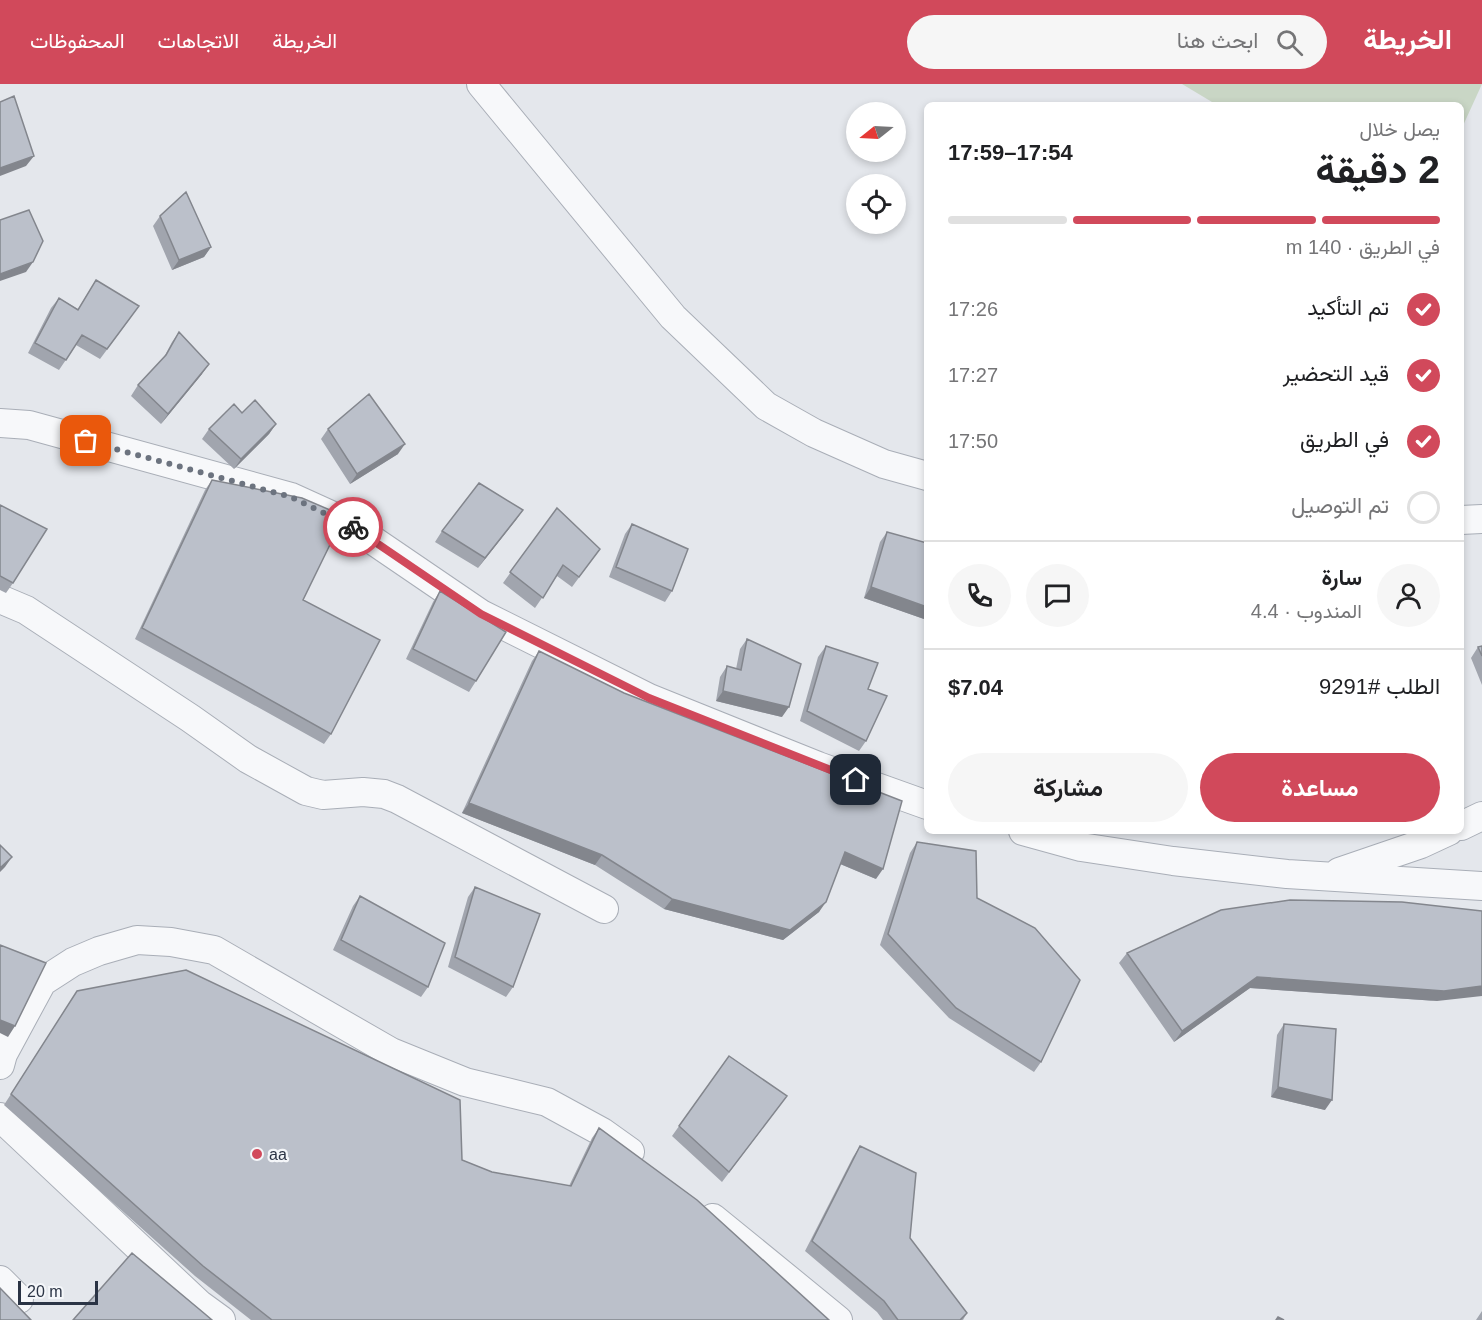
<!DOCTYPE html>
<html lang="ar">
<head>
<meta charset="utf-8">
<style>
  :root { --surface:#fff; --page:#f6f6f6; --text:#202124; --muted:#757577; --line:#e0e0e0; --accent:#d1495b }
  body { margin:0; font-family:Arial,Vazirmatn,sans-serif; background:var(--page); color:var(--text); direction:rtl; height:100vh; display:flex; flex-direction:column; font-size:22px; white-space:nowrap }
  * { box-sizing:border-box; margin:0 }
  p { font-size:20px; color:var(--muted) }
  .icon { flex:none; width:33px; height:33px; fill:none; stroke:currentColor; stroke-width:2; stroke-linecap:round; stroke-linejoin:round }
  .map { position:relative; flex:1; overflow:hidden; direction:ltr }
  .panel { position:absolute; left:924px; top:18px; width:540px; height:732px; display:flex; flex-direction:column; background:var(--surface); border-radius:9px; box-shadow:0 3px 9px #0003; direction:rtl }
  .panel>* { flex:none }
  .needle { width:39px; rotate:252deg }
  .tools { position:absolute; left:846px; top:18px; display:grid; gap:12px }
  .tools a { display:grid; place-items:center; width:60px; height:60px; border-radius:50%; background:var(--surface); box-shadow:0 3px 9px #0003; font-size:30px }
  .scale { position:absolute; left:18px; bottom:15px; width:80px; box-sizing:border-box; padding-left:6px; border:3px solid #2b3445; border-top:0; font-size:16px; line-height:21px; white-space:nowrap; color:#2b3445; -webkit-text-stroke:4px #f4f6f9; paint-order:stroke }
  .pin { position:absolute; display:grid; place-items:center; width:51px; height:51px; color:#fff; margin:-26px; border-radius:12px; box-shadow:0 3px 9px #0006 }
  .courier { position:absolute; display:grid; place-items:center; width:60px; height:60px; margin:-30px; border:4px solid #d1495b; border-radius:50%; background:#fff; color:#222; box-shadow:0 2px 8px #0007 }
  .summary em { font-style:normal; font-weight:700 }
  .summary div { display:flex; flex-direction:column-reverse }
  .summary { display:flex; align-items:center; justify-content:space-between; height:102px; padding:0 24px }
  h1 { font-size:39px; font-weight:700; line-height:45px }
  .bar { display:grid; grid-template-columns:repeat(4,1fr); gap:9px 6px; align-content:center; height:72px; padding:0 24px }
  .bar i { height:8px; border-radius:4px; background:var(--line) }
  .bar .current { background:var(--accent) }
  .bar p { grid-column:span 4 }
  .line { display:flex; align-items:center; gap:15px; padding:0 24px; border-top:2px solid var(--line) }
  .line div { flex:1 }
  .round { display:grid; place-items:center; flex:none; width:63px; height:63px; border-radius:32px; background:var(--page) }
  ol { padding:0 24px; list-style:none }
  li { display:flex; align-items:center; gap:18px; height:66px }
  li p { margin-inline-start:auto }
  li .icon { padding:6px; border-radius:50%; background:var(--accent); color:#fff; stroke-width:4 }
  li:last-child { color:var(--muted) }
  li i { width:33px; height:33px; border:3px solid var(--line); border-radius:50% }
  .primary-button { display:flex; gap:12px; margin-top:auto; padding:12px 24px }
  .primary-button a { flex:1; height:69px; border-radius:36px; background:var(--accent); color:#fff; font-size:24px; font-weight:700; line-height:69px; text-align:center }
  .primary-button a+a { background:var(--page); color:var(--text) }
  header { display:flex; align-items:center; gap:36px; box-sizing:border-box; height:84px; padding:0 30px; background:var(--accent); color:#fff }
  header strong { font-size:28px }
  nav { display:flex; gap:33px; margin-inline-start:auto; font-size:21px }
  .search { width:420px; height:54px; background:var(--page); display:flex; align-items:center; gap:15px; box-sizing:border-box; padding:0 21px; border-radius:33px; color:var(--muted); font-size:22px }
  .map>svg:first-child { display:block }
</style>
</head>
<body>
<header>
<strong>الخريطة</strong>
<div class="search"><svg class="icon" aria-label="search" viewBox="0 0 24 24"><circle cx="10" cy="10" r="6"/><path d="M15 15l6 6"/></svg>ابحث هنا</div>
<nav><a>الخريطة</a><a>الاتجاهات</a><a>المحفوظات</a></nav>
</header>
<div class="map">
<svg width="1482" height="1236" viewBox="0 0 1482 1236">
  <rect width="100%" height="100%" fill="#e4e7ec"/>
  <path fill="#c9d6c5" d="M 1182,0 L 1482,0 L 1461,46 L 1461,21 L 1217,21 Z"/>
  <g fill="none" stroke-linecap="round" stroke-linejoin="round">
    <g stroke="#a9aeb7" stroke-width="30">
      <path id="minor" d="M 481,0 L 673,233 L 766,322 L 814,349 L 884,380 L 927,392
        M 0,339 L 29,341 L 291,413 L 346,438 L 481,530 L 649,614 L 818,682 L 927,721
        M 1461,436 L 1482,435
        M 0,515 L 26,526 L 190,634 L 248,675 L 306,707 L 323,711 L 363,708 L 384,710 L 397,715 L 604,825
        M 1461,742 L 1482,732
        M 1023,747 L 1081,763 L 1173,777 L 1287,790 L 1482,802
        M 1339,788 L 1421,760 L 1449,747
        M 0,981 L 3,970 L 42,898 L 73,878 L 99,867 L 137,856 L 171,858 L 214,866 L 391,968 L 465,998 L 547,1018 L 602,1048 L 630,1068
        M 0,1033 L 199,1220 L 221,1236
        M 713,1134 L 838,1236
        M 0,1196 L 19,1215"/>
    </g>
    <use href="#minor" stroke="#f7f8fa" stroke-width="28"/>
  </g>
  <path fill="#a1a5ae" d="M 160,132 L 211,163 L 204,173 L 172,186 L 153,142 Z
    M 96,196 L 132,232 L 100,275 L 76,261 L 59,286 L 28,269 L 51,224 L 59,214 L 78,225 Z
    M 179,248 L 202,290 L 161,340 L 131,312 L 138,301 L 163,275 L 172,258 Z
    M 242,329 L 276,340 L 269,350 L 234,385 L 202,355 L 209,345 Z
    M 328,345 L 398,370 L 350,400 L 321,355 Z
    M 212,396 L 331,650 L 324,660 L 135,555 L 205,406 Z
    M 0,421 L 13,499 L 6,509 L 0,506 Z
    M 557,424 L 600,465 L 572,503 L 557,492 L 535,524 L 503,499 Z
    M 523,426 L 478,484 L 435,458 L 442,447 Z
    M 632,440 L 672,507 L 665,518 L 609,493 L 625,450 Z
    M 887,448 L 924,535 L 864,514 L 880,458 Z
    M 440,507 L 476,597 L 469,608 L 406,575 L 433,518 Z
    M 747,555 L 782,633 L 716,617 L 720,593 L 727,582 L 736,585 L 740,565 Z
    M 826,562 L 868,605 L 866,657 L 859,667 L 800,637 L 818,573 Z
    M 1482,562 L 1482,601 L 1471,574 L 1478,563 Z
    M 539,567 L 624,609 L 876,795 L 840,780 L 819,828 L 783,856 L 664,825 L 595,781 L 462,729 L 532,577 Z
    M 917,758 L 977,814 L 1041,978 L 1034,988 L 949,934 L 880,861 L 910,769 Z
    M 475,803 L 513,903 L 506,913 L 448,883 L 468,813 Z
    M 360,812 L 428,903 L 421,913 L 333,866 L 353,822 Z
    M 1127,869 L 1437,917 L 1250,904 L 1174,958 L 1119,879 Z
    M 77,907 L 462,1076 L 492,1088 L 569,1102 L 592,1054 L 599,1044 L 829,1236 L 251,1236 L 195,1192 L 4,1021 Z
    M 1284,940 L 1325,1026 L 1271,1013 L 1277,951 Z
    M 729,972 L 787,1012 L 722,1098 L 672,1052 Z
    M 860,1062 L 910,1154 L 967,1229 L 963,1236 L 883,1236 L 877,1228 L 805,1167 L 853,1073 Z
    M 1482,1227 L 1482,1236 L 1476,1236 Z"/>
  <path fill="#83868d" d="M 34,72 L 26,82 L 0,92 L 0,84 Z
    M 211,163 L 204,173 L 172,186 L 179,176 Z
    M 33,178 L 26,188 L 0,197 L 0,190 Z
    M 209,280 L 202,290 L 161,340 L 168,330 Z
    M 276,340 L 269,350 L 234,385 L 241,375 Z
    M 405,360 L 398,370 L 350,400 L 357,390 Z
    M 523,426 L 516,436 L 478,484 L 485,474 Z
    M 871,503 L 927,523 L 927,530 L 924,535 L 864,514 Z
    M 723,607 L 789,623 L 782,633 L 716,617 Z
    M 469,719 L 602,771 L 595,781 L 462,729 Z
    M 845,768 L 883,785 L 876,795 L 838,779 Z
    M 12,773 L 5,783 L 0,788 L 0,784 Z
    M 672,815 L 826,818 L 819,828 L 783,856 L 664,825 Z
    M 1257,893 L 1482,902 L 1482,912 L 1437,917 L 1250,904 L 1174,958 L 1182,947 Z
    M 0,936 L 15,942 L 8,953 L 0,949 Z
    M 1278,1003 L 1332,1016 L 1325,1026 L 1271,1013 Z"/>
  <path fill="#bbc0ca" stroke="#83868d" stroke-width="1.5" d="M 14,12 L 34,72 L 0,84 L 0,18 Z
    M 186,108 L 211,163 L 179,176 L 160,132 Z
    M 29,126 L 43,157 L 33,178 L 0,190 L 0,136 Z
    M 96,196 L 139,222 L 107,265 L 82,251 L 66,276 L 35,259 L 59,214 L 78,226 Z
    M 179,248 L 209,280 L 168,330 L 138,301 L 166,271 Z
    M 369,310 L 405,360 L 357,390 L 328,345 Z
    M 255,316 L 276,340 L 241,375 L 209,345 L 234,320 L 242,329 Z
    M 212,396 L 302,414 L 344,432 L 303,516 L 380,556 L 331,650 L 142,544 Z
    M 479,399 L 523,426 L 485,474 L 442,447 Z
    M 0,421 L 47,445 L 13,499 L 0,492 Z
    M 557,424 L 600,465 L 579,493 L 563,481 L 543,514 L 510,488 Z
    M 632,440 L 688,465 L 672,507 L 616,483 Z
    M 887,448 L 927,459 L 927,523 L 871,503 Z
    M 440,507 L 506,548 L 476,597 L 413,565 Z
    M 747,555 L 801,580 L 789,623 L 723,607 L 727,582 L 741,586 Z
    M 826,562 L 878,579 L 868,605 L 887,612 L 866,657 L 807,627 Z
    M 1482,562 L 1482,572 L 1478,563 Z
    M 539,567 L 624,609 L 902,717 L 883,785 L 845,768 L 826,818 L 790,846 L 672,815 L 602,771 L 469,719 Z
    M 917,758 L 976,767 L 977,814 L 1035,844 L 1080,896 L 1041,978 L 956,924 L 888,850 Z
    M 0,761 L 12,773 L 0,784 Z
    M 475,803 L 540,830 L 513,903 L 455,873 Z
    M 360,812 L 445,859 L 428,903 L 341,856 Z
    M 1290,816 L 1402,818 L 1482,827 L 1482,902 L 1444,907 L 1257,893 L 1182,947 L 1127,869 L 1221,826 Z
    M 0,861 L 46,879 L 15,942 L 0,936 Z
    M 186,886 L 460,1016 L 462,1076 L 492,1088 L 571,1102 L 599,1044 L 697,1116 L 829,1236 L 272,1236 L 203,1182 L 11,1010 L 77,907 Z
    M 1284,940 L 1336,945 L 1332,1016 L 1278,1003 Z
    M 729,972 L 787,1012 L 729,1088 L 679,1042 Z
    M 860,1062 L 916,1089 L 910,1154 L 967,1229 L 960,1236 L 898,1236 L 884,1217 L 812,1157 Z
    M 132,1169 L 205,1230 L 212,1236 L 73,1236 Z
    M 0,1204 L 31,1236 L 0,1236 Z
    M 1278,1233 L 1284,1236 L 1276,1236 Z"/>
  <g fill="none" stroke-linecap="round" stroke-linejoin="round">
    <path stroke="#6c737f" stroke-width="6" stroke-dasharray="0 10.8" d="M 86,357 L 291,413 L 353,443"/>
    <path stroke="#d1495b" stroke-width="8" d="M 353,443 L 481,530 L 649,614 L 856,696"/>
  </g>
  <circle fill="#d1495b" stroke="#f4f6f9" stroke-width="2" cx="257" cy="1070" r="6"/>
  <g text-anchor="middle" stroke-width="4.5" stroke-linejoin="round" paint-order="stroke">
    <g font-size="16" fill="#2b3445" stroke="#f4f6f9" text-anchor="start">
      <text x="269" y="1076">aa</text>
    </g>
  </g>
</svg>
<div class="tools">
<a><svg class="needle" viewBox="-14 -14 28 28"><path d="M0-13l5 13h-10z" fill="#e53935"/><path d="M0 13l5-13h-10z" fill="#757577"/></svg></a>
<a><svg class="icon" aria-label="locate" viewBox="0 0 24 24"><circle cx="12" cy="12" r="6"/><path d="M12 2v4M12 18v4M2 12h4M18 12h4"/></svg></a>
</div>
<div class="scale">20 m</div>
<div class="pin" style="left:86px;top:357px;background:#ea580c"><svg class="icon" aria-label="bag" viewBox="0 0 24 24"><path d="M5 8h14l-1 12H6zM9 8a3 3 0 0 1 6 0"/></svg></div>
<div class="pin" style="left:856px;top:696px;background:#1f2937"><svg class="icon" aria-label="home" viewBox="0 0 24 24"><path d="M3 11l9-7 9 7M6 9v11h12V9"/></svg></div>
<div class="courier" style="left:353px;top:443px"><svg class="icon" aria-label="bike" viewBox="0 0 24 24"><circle cx="6" cy="16" r="4"/><circle cx="18" cy="16" r="4"/><path d="M6 16l4-8h5l3 8M10 8l3 8H6M13 5h3"/></svg></div>
<section class="panel">
<div class="summary"><div><h1>2 دقيقة</h1><p>يصل خلال</p></div><em>17:54–17:59</em></div>
<div class="bar"><i class="current"></i><i class="current"></i><i class="current"></i><i></i><p>في الطريق · 140 m</p></div>
<ol>
<li><svg class="icon" aria-label="check" viewBox="0 0 24 24"><path d="M5 12l5 5 9-10"/></svg>تم التأكيد<p>17:26</p></li>
<li><svg class="icon" aria-label="check" viewBox="0 0 24 24"><path d="M5 12l5 5 9-10"/></svg>قيد التحضير<p>17:27</p></li>
<li><svg class="icon" aria-label="check" viewBox="0 0 24 24"><path d="M5 12l5 5 9-10"/></svg>في الطريق<p>17:50</p></li>
<li><i></i>تم التوصيل</li>
</ol>
<div class="line" style="height:108px"><a class="round"><svg class="icon" aria-label="person" viewBox="0 0 24 24"><circle cx="12" cy="8" r="4"/><path d="M4 21q1-7 8-7t8 7"/></svg></a><div><b>سارة</b><p>المندوب · 4.4</p></div><a class="round"><svg class="icon" aria-label="chat" viewBox="0 0 24 24"><path d="M4 5h16v11H9l-5 4z"/></svg></a><a class="round"><svg class="icon" aria-label="phone" viewBox="0 0 24 24"><path d="M5 4h4l2 5-3 2q2 4 5 5l2-3 5 2v4C11 20 4 13 5 4z"/></svg></a></div>
<div class="line" style="height:78px"><div>الطلب #9291</div><b>$7.04</b></div>
<div class="primary-button"><a>مساعدة</a><a>مشاركة</a></div>
</section>
</div>
</body>
</html>
